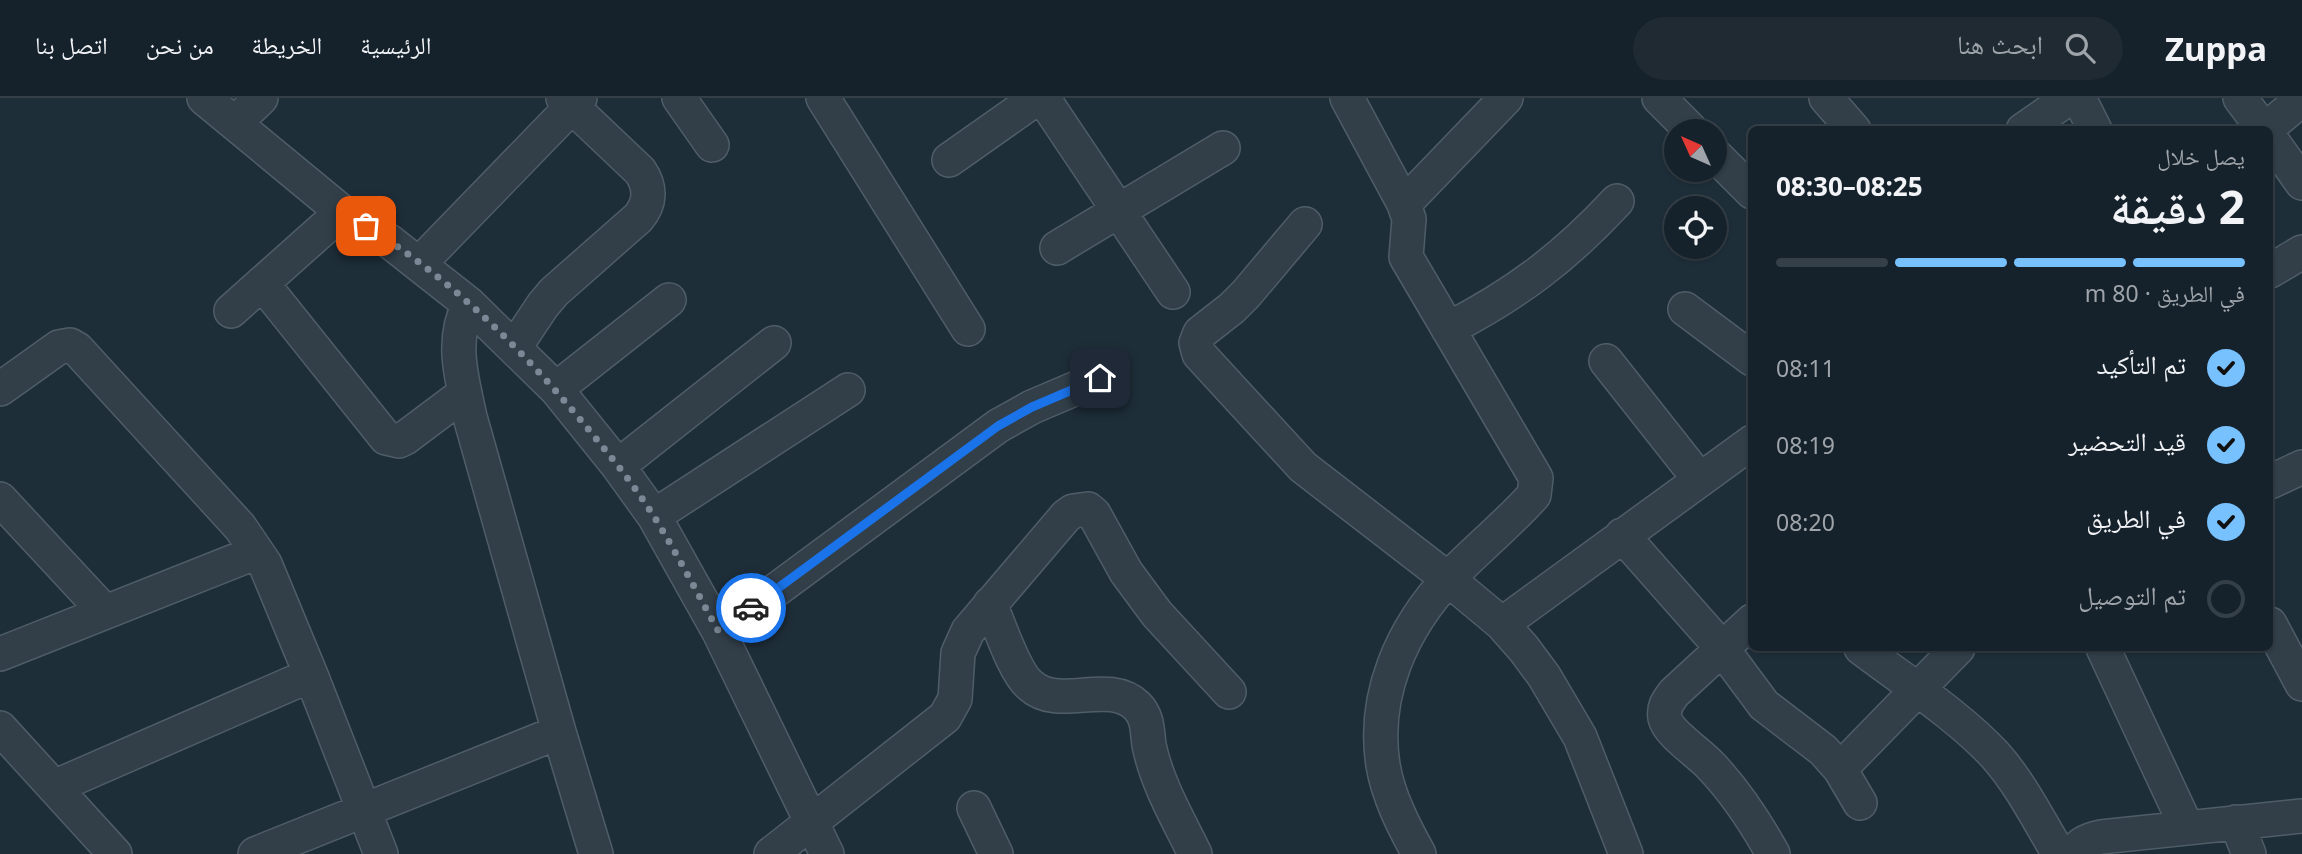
<!DOCTYPE html>
<html lang="ar">
<head>
<meta charset="utf-8">
<style>
  :root { --surface:#16222b; --page:#1f2a33; --text:#f1f3f6; --muted:#9ea4a9; --line:#353f47; --accent:#78c1ff }
  body { margin:0; font-family:"Noto Sans","Noto Naskh Arabic",sans-serif; background:var(--page); color:var(--text); direction:rtl; height:100vh; display:flex; flex-direction:column; font-size:26px; white-space:nowrap }
  * { box-sizing:border-box; margin:0 }
  p { font-size:23px; color:var(--muted) }
  .icon { flex:none; width:38px; height:38px; fill:none; stroke:currentColor; stroke-width:2; stroke-linecap:round; stroke-linejoin:round }
  .map { position:relative; flex:1; overflow:hidden; direction:ltr }
  .panel { position:absolute; left:1748px; top:28px; width:525px; height:525px; display:flex; flex-direction:column; background:var(--surface); border-radius:10px; box-shadow:0 2px 5px #0004,0 0 0 2px var(--line); direction:rtl }
  .panel>* { flex:none }
  .needle { width:46px; rotate:315deg }
  .buttons { position:absolute; left:1664px; top:21px; display:grid; gap:14px }
  .buttons a { display:grid; place-items:center; width:63px; height:63px; border-radius:50%; background:var(--surface); box-shadow:0 2px 5px #0004,0 0 0 2px var(--line); font-size:35px }
  .pin { position:absolute; display:grid; place-items:center; width:60px; height:60px; color:#fff; margin:-30px; border-radius:14px; box-shadow:0 4px 10px #0006 }
  .courier { position:absolute; display:grid; place-items:center; width:70px; height:70px; margin:-35px; border:5px solid #1a73e8; border-radius:50%; background:#fff; color:#222; box-shadow:0 2px 9px #0007 }
  .head em { font-style:normal; font-weight:700 }
  .head div { display:flex; flex-direction:column-reverse }
  .head { display:flex; align-items:center; justify-content:space-between; height:119px; padding:0 28px }
  h1 { font-size:46px; font-weight:700; line-height:52px }
  .bar { display:grid; grid-template-columns:repeat(4,1fr); gap:10px 7px; align-content:center; height:84px; padding:0 28px }
  .bar i { height:9px; border-radius:5px; background:var(--line) }
  .bar .selected { background:var(--accent) }
  .bar p { grid-column:span 4 }
  ol { padding:0 28px; list-style:none }
  li { display:flex; align-items:center; gap:21px; height:77px }
  li p { margin-inline-start:auto }
  li .icon { padding:7px; border-radius:50%; background:var(--accent); color:#111; stroke-width:4 }
  li:last-child { color:var(--muted) }
  li i { width:38px; height:38px; border:4px solid var(--line); border-radius:50% }
  header { display:flex; align-items:center; gap:42px; box-sizing:border-box; height:98px; padding:0 35px; background:var(--surface); border-bottom:2px solid var(--line) }
  header strong { font-size:33px }
  nav { display:flex; gap:38px; margin-inline-start:auto; font-size:24px }
  .search { width:490px; height:63px; background:var(--page); display:flex; align-items:center; gap:18px; box-sizing:border-box; padding:0 24px; border-radius:38px; color:var(--muted); font-size:26px }
  .map>svg:first-child { display:block }
</style>
</head>
<body>
<header>
<strong>Zuppa</strong>
<div class="search"><svg class="icon" aria-label="search" viewBox="0 0 24 24"><circle cx="10" cy="10" r="6"/><path d="M15 15l6 6"/></svg>ابحث هنا</div>
<nav><a>الرئيسية</a><a>الخريطة</a><a>من نحن</a><a>اتصل بنا</a></nav>
</header>
<div class="map">
<svg width="2302" height="756" viewBox="0 0 2302 756">
  <rect width="100%" height="100%" fill="#1e2e39"/>
  <g fill="none" stroke-linecap="round" stroke-linejoin="round">
    <g stroke="#4f5d67" stroke-width="36">
      <path id="minor" d="M 204,0 L 342,114 L 389,143 L 469,206 L 556,291 L 618,368 L 654,418 L 719,534 L 827,756
        M 679,0 L 712,47
        M 823,0 L 968,231
        M 1043,0 L 1173,194
        M 1347,0 L 1404,106 L 1409,121 L 1406,159 L 1536,380 L 1534,397 C 1508,426 1477,451 1450,479 C 1402,530 1372,597 1383,667 C 1388,698 1404,729 1419,756
        M 1659,0 L 1692,33
        M 1826,0 L 1854,32
        M 2079,0 L 2095,32
        M 2240,0 L 2264,32
        M 235,25 L 261,0
        M 2023,32 L 2069,0
        M 2265,32 L 2302,1
        M 2270,40 L 2302,85
        M 1715,57 L 1752,94
        M 949,62 L 1037,0
        M 1404,106 L 1506,0
        M 1305,126 L 1246,196 L 1232,210 L 1200,235 L 1196,245 L 1199,256 L 1303,369 L 1448,481 L 1502,526 L 1524,551 L 1544,578 L 1580,639 L 1626,756
        M 1057,150 L 1223,50
        M 420,165 L 580,0
        M 2270,173 L 2302,154
        M 262,185 L 386,340 L 399,343 L 405,340 L 465,295
        M 469,206 C 450,243 462,281 470,319 L 559,634 L 596,756
        M 1685,211 L 1752,261
        M 231,213 L 342,114
        M 1448,231 C 1516,196 1564,160 1617,103
        M 515,249 L 543,207 L 554,194 L 638,120 C 651,105 651,89 640,73 L 563,0
        M 1606,263 L 1700,382
        M 0,291 L 59,249 L 70,247 L 77,251 L 240,429 L 257,454 L 265,466 L 311,577 L 381,756
        M 556,291 L 669,202
        M 618,368 L 774,245
        M 2270,384 L 2302,369
        M 0,401 L 105,514
        M 654,418 L 848,292
        M 1622,437 L 1721,549 L 1764,607 L 1823,652 L 1840,671 L 1860,705
        M 990,506 C 999,526 1014,574 1030,587 C 1059,614 1108,580 1137,608 C 1148,619 1147,632 1149,647 C 1157,686 1178,721 1195,756
        M 1752,523 L 1674,595 C 1668,603 1663,609 1665,620 C 1668,635 1699,655 1710,667 C 1734,692 1756,725 1773,756
        M 1502,526 L 1752,344
        M 2270,526 L 2302,586
        M 719,534 L 998,328 L 1032,309 L 1100,280
        M 1861,550 C 1903,582 1959,618 1995,657 C 2021,686 2039,723 2059,756
        M 2103,550 L 2187,730
        M 0,556 L 257,454
        M 0,630 L 115,756
        M 1840,671 L 1958,550
        M 54,689 L 311,577
        M 974,710 L 996,756
        M 2236,724 L 2249,756
        M 255,756 L 559,634
        M 771,756 L 945,619 L 955,601 L 958,555 L 968,533 L 1066,418 L 1073,413 L 1088,411 L 1094,416 L 1126,474 L 1157,516 L 1229,594
        M 2073,756 C 2080,745 2088,742 2101,739 L 2302,718"/>
    </g>
    <use href="#minor" stroke="#323f49" stroke-width="33"/>
  </g>
  <g fill="none" stroke-linecap="round" stroke-linejoin="round">
    <path stroke="#7a8995" stroke-width="7" stroke-dasharray="0 12.6" d="M 366,128 C 452,181 525,254 589,332 C 612,360 634,387 653,417 C 677,455 697,495 719,534 L 751,510"/>
    <path stroke="#1a73e8" stroke-width="9" d="M 751,510 L 998,328 L 1032,309 L 1100,280"/>
  </g>
</svg>
<div class="buttons">
<a><svg class="needle" viewBox="-14 -14 28 28"><path d="M0-13l5 13h-10z" fill="#e53935"/><path d="M0 13l5-13h-10z" fill="#9ea4a9"/></svg></a>
<a><svg class="icon" aria-label="locate" viewBox="0 0 24 24"><circle cx="12" cy="12" r="6"/><path d="M12 2v4M12 18v4M2 12h4M18 12h4"/></svg></a>
</div>
<div class="pin" style="left:366px;top:128px;background:#ea580c"><svg class="icon" aria-label="bag" viewBox="0 0 24 24"><path d="M5 8h14l-1 12H6zM9 8a3 3 0 0 1 6 0"/></svg></div>
<div class="pin" style="left:1100px;top:280px;background:#1f2937"><svg class="icon" aria-label="home" viewBox="0 0 24 24"><path d="M3 11l9-7 9 7M6 9v11h12V9"/></svg></div>
<div class="courier" style="left:751px;top:510px"><svg class="icon" aria-label="car" viewBox="0 0 24 24"><path d="M5 17H2v-5l4-1 3-4h7l3 4 3 1v5h-3M9 17h6M6 11h13"/><circle cx="7" cy="17" r="2"/><circle cx="17" cy="17" r="2"/></svg></div>
<section class="panel">
<div class="head"><div><h1>2 دقيقة</h1><p>يصل خلال</p></div><em>08:25–08:30</em></div>
<div class="bar"><i class="selected"></i><i class="selected"></i><i class="selected"></i><i></i><p>في الطريق · 80 m</p></div>
<ol>
<li><svg class="icon" aria-label="check" viewBox="0 0 24 24"><path d="M5 12l5 5 9-10"/></svg>تم التأكيد<p>08:11</p></li>
<li><svg class="icon" aria-label="check" viewBox="0 0 24 24"><path d="M5 12l5 5 9-10"/></svg>قيد التحضير<p>08:19</p></li>
<li><svg class="icon" aria-label="check" viewBox="0 0 24 24"><path d="M5 12l5 5 9-10"/></svg>في الطريق<p>08:20</p></li>
<li><i></i>تم التوصيل</li>
</ol>
</section>
</div>
</body>
</html>
